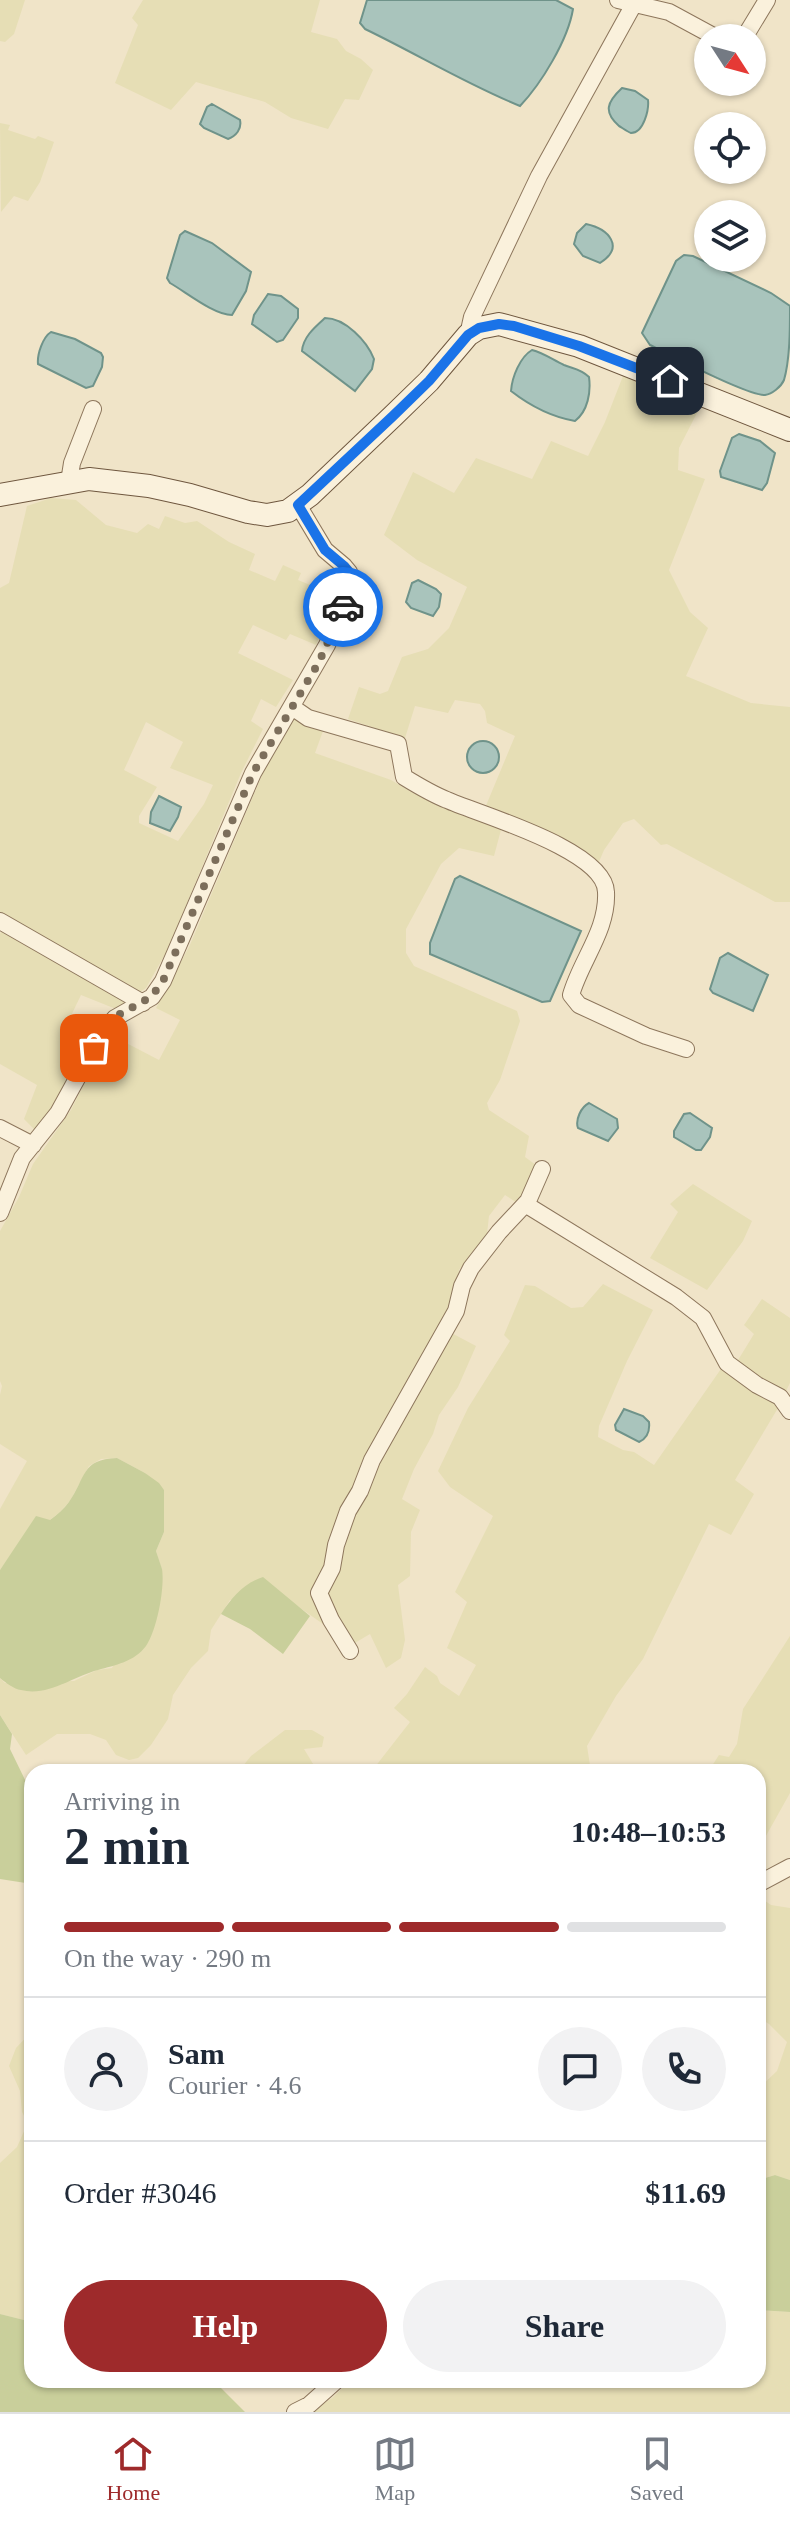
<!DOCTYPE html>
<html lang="en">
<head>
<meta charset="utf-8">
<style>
  :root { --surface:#fff; --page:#f2f2f3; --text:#1f2937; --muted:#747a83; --line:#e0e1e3; --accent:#9e2a2b }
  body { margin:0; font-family:Georgia,serif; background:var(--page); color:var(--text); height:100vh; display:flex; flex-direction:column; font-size:30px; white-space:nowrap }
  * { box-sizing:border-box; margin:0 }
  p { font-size:26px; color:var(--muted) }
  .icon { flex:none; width:44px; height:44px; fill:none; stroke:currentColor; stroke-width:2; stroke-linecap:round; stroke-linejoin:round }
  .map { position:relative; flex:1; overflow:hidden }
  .drawer { position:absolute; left:24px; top:1764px; width:742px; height:624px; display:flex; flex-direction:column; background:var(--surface); border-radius:24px; box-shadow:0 2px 6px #0004 }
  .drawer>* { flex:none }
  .needle { width:52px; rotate:126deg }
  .controls { position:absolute; left:694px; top:24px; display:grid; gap:16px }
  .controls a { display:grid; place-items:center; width:72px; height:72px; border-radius:50%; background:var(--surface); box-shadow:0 2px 6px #0004; font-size:40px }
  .pin { position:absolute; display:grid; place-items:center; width:68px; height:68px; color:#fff; margin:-34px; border-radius:16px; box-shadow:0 4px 12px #0006 }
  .courier { position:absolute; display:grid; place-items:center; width:80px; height:80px; margin:-40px; border:6px solid #1a73e8; border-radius:50%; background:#fff; color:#222; box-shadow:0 2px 10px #0007 }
  .summary em { font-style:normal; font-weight:800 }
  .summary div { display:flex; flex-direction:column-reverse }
  .summary { display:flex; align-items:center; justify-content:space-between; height:136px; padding:0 40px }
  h1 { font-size:52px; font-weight:800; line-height:60px }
  .bar { display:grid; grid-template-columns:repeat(4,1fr); gap:12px 8px; align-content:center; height:96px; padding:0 40px }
  .bar i { height:10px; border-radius:6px; background:var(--line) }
  .bar .active { background:var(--accent) }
  .bar p { grid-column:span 4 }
  .line { display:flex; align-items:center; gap:20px; padding:0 40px; border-top:2px solid var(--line) }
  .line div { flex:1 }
  .round { display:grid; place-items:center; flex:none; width:84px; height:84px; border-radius:42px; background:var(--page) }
  .button { display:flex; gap:16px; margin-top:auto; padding:16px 40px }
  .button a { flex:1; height:92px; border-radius:48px; background:var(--accent); color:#fff; font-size:32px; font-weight:800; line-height:92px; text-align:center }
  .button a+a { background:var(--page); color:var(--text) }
  .menu { display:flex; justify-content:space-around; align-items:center; height:112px; border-top:2px solid var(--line); background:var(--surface); font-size:22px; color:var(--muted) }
  .menu a { display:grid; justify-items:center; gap:4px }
  .menu .active { color:var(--accent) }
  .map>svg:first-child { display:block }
</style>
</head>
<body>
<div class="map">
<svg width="790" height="2412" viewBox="0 0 790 2412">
  <rect width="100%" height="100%" fill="#f0e4c8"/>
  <path fill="#e6deb5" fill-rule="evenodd" d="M 0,0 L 25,0 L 14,34 L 5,42 L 0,41 Z
    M 143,0 L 320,0 L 311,32 L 337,39 L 346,51 L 361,59 L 373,70 L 359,100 L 345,99 L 328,129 L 291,118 L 265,102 L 196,82 L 171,110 L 115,83 L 138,25 L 132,18 Z
    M 0,123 L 10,125 L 8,130 L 35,139 L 38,136 L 54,142 L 40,182 L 28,201 L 14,196 L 1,212 Z
    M 623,376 L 699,409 L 679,448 L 678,470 L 705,479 L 669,570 L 690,612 L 708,628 L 686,676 L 751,703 L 790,707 L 790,902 L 775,902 L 667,844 L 661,845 L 634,819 L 623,823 L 604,850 L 598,864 L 485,808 L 515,736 L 487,723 L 485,711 L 480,704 L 455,700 L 448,713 L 415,706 L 405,738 L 348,719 L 359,687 L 380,694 L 388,691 L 402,657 L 428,649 L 449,628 L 467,587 L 417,560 L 384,535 L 413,472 L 454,493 L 476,458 L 532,479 L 551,441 L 588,456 L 605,422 Z
    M 51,498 L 76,500 L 106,525 L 137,533 L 148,524 L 159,529 L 165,516 L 185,523 L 197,521 L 229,542 L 255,554 L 249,570 L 275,581 L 283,565 L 301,573 L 298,580 L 337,596 L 316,645 L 290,634 L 286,640 L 253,625 L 238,653 L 293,680 L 276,707 L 261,699 L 251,721 L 263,729 L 241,773 L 168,949 L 146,988 L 116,1009 L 81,995 L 66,1026 L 91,1040 L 71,1082 L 36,1131 L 24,1119 L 37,1085 L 0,1064 L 0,934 L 7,920 L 0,916 L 0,588 L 9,583 L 27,506 ZM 146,722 L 183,742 L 170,768 L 213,785 L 204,804 L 178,841 L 139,823 L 139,816 L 157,787 L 124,770 Z
    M 295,716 L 323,731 L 315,753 L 391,780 L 413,793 L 502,826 L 494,856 L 459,848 L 441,864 L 406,929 L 406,953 L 414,966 L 517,1011 L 520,1021 L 500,1080 L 487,1103 L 489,1110 L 529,1136 L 525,1157 L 540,1168 L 519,1204 L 505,1195 L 489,1216 L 487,1234 L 459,1270 L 456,1293 L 442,1328 L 476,1346 L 458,1387 L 439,1415 L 433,1434 L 414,1469 L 402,1499 L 420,1510 L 411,1532 L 410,1576 L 398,1585 L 405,1640 L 401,1658 L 386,1668 L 370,1634 L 353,1644 L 340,1625 L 323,1624 L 289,1600 L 230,1600 L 211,1630 L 208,1651 L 191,1668 L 173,1695 L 168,1719 L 151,1745 L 138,1758 L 129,1760 L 116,1755 L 106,1740 L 90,1734 L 57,1734 L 26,1755 L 0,1715 L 0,1678 L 5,1683 L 74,1681 L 97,1670 L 112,1668 L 162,1570 L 156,1551 L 164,1532 L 164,1490 L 145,1473 L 117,1458 L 101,1459 L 89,1466 L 70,1501 L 60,1512 L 17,1546 L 0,1570 L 0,1509 L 27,1461 L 0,1444 L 0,1395 L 2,1386 L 0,1381 L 0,1231 L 19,1197 L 33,1164 L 71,1110 L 109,1034 L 159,1060 L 180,1020 L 156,1008 L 189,947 L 268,761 Z
    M 693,1184 L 752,1221 L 743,1241 L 707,1290 L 650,1258 L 678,1212 L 670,1204 Z
    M 603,1284 L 653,1310 L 627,1361 L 599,1426 L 598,1437 L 623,1450 L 634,1452 L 654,1465 L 723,1366 L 781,1403 L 735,1480 L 754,1494 L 731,1535 L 709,1524 L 643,1659 L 616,1696 L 587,1746 L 591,1772 L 371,1772 L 410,1722 L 394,1708 L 407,1694 L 425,1667 L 437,1676 L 440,1683 L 459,1696 L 476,1665 L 447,1648 L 467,1602 L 455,1592 L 493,1516 L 450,1487 L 438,1471 L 468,1408 L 510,1341 L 504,1335 L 525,1285 L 535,1286 L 571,1308 L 583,1307 Z
    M 762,1299 L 790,1318 L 790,1383 L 784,1395 L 735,1365 L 754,1334 L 744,1325 Z
    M 790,1636 L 790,1793 L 758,1850 L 758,1772 L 708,1772 L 719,1755 L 729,1757 L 737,1744 L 743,1709 Z
    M 285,1730 L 312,1730 L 324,1737 L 322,1747 L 304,1749 L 318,1772 L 238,1772 L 251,1756 Z
    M 758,1896 L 771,1905 L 790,1908 L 790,2180 L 775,2175 L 762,2179 L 758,2183 L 758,2089 L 777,2071 L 787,2042 L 769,2024 L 758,2017 Z
    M 32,2031 L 32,2322 L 0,2314 L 0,2163 L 17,2147 L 25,2129 L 26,2120 L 22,2112 L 20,2091 L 9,2066 L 16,2048 Z
    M 758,2310 L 790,2312 L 790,2412 L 311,2412 L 332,2398 L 351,2380 L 758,2380 Z"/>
  <path fill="#c9cf9b" d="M 117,1458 L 145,1473 L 159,1483 L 164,1490 L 164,1532 L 156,1551 C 158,1557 160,1563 162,1569 C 165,1587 157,1630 146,1646 C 134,1662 115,1665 98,1670 C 74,1676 48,1697 21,1690 C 14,1689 6,1683 0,1678 L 0,1570 L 36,1516 L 50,1520 C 57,1515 64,1509 69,1502 C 86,1478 81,1459 117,1458 Z
    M 263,1577 L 310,1616 L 283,1654 L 250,1629 L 221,1614 C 232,1597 244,1583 263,1577 Z
    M 0,1715 L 12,1734 L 10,1749 L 29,1788 L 32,1789 L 32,1884 L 0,1879 Z
    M 775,2175 L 790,2180 L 790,2312 L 758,2310 L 758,2183 L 762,2179 Z
    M 0,2314 L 32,2322 L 32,2380 L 213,2380 L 245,2412 L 0,2412 Z"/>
  <path fill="#a9c4bc" stroke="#6f938a" stroke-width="2" d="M 367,0 L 556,0 L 573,9 C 568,40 541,84 520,106 C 466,84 417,54 365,29 L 360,23 Z
    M 622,88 L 635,91 L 648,100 C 649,109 644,133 631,133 C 628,132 621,127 619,126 C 603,112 607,102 622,88 Z
    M 212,104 L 240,120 C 242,129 236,136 228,139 L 204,128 L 200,124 L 207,107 Z
    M 586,224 C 609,229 625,247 600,263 L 583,256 L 574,244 L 577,233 Z
    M 185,231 L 212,243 L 251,272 L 246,291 L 232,315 C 214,315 186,292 170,283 L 167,278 L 180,235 Z
    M 684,255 L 693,256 L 771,293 L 790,306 C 790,329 790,359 784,380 C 781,387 772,394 765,395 C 747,396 670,355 650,345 L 642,333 L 676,261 Z
    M 268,294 L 281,296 L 298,309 L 298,318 L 283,340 L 277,342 L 252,324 L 254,315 Z
    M 325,318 C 345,318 367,341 374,359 L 372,369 L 355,391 L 302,351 C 303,337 315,327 325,318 Z
    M 51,332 L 75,339 L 101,353 L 103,357 L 102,367 L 93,386 L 86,388 L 38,364 C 37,354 43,337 51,332 Z
    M 532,350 C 544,353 553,360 564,365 C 574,369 581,369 589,377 C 591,392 588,411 575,421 C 552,417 529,405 511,391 C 512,377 520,357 532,350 Z
    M 739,434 L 760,441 L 775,453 L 767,483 L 762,490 L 721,477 L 720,471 L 732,438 Z
    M 418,580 L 436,589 L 441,594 L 439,607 L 433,616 L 411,608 L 406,602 L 412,583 Z
    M467 757a16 16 0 1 1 32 0a16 16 0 1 1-32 0Z
    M 159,796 L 181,807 L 178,817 L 170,831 L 150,823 L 151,812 Z
    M 460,876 L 581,931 L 550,1001 L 542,1002 L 430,954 L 430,943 L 455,879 Z
    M 728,953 L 768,975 L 753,1011 L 713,993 L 710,989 L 720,958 Z
    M 589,1103 L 617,1119 L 618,1128 L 608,1141 L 578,1128 C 575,1120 581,1107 589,1103 Z
    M 690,1113 L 712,1128 L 710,1137 L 701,1150 L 696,1150 L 674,1137 L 674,1131 L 684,1114 Z
    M 624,1409 L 643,1416 L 649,1422 C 650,1431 648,1438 639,1442 L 616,1430 L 615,1425 Z"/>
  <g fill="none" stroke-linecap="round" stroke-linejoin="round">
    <g stroke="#8d765c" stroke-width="18">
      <path id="minor" d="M 618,0 L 669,12 L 717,38
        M 744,38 L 767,0
        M 468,335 L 472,317 L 539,176 L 634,4
        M 69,482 L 72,463 L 93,409
        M 292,707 L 308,718 L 398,744 L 404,777 C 417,785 432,794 447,800 C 481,815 605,850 606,892 C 608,930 581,960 571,995 L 579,1005 L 646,1036 L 686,1049
        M 0,921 L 143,1003
        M 0,1128 L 33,1145
        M 525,1204 L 676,1297 L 703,1318 L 727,1363 L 757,1385 L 780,1397 L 790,1411
        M 0,1213 L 22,1158 L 58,1113 L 102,1033 L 115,1018 L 152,997 L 163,981 L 253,773 L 327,645 L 349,592 L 351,581 L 349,572 L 344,566 L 325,550 L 298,505
        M 350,1651 L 331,1620 L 319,1593 L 332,1568 L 336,1545 L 348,1511 L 360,1491 L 372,1460 L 456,1311 L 462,1286 L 471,1268 L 499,1232 L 528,1201 L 542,1169
        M 758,1884 L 790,1867
        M 295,2412 L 309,2405 L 337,2380"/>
    </g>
    <g stroke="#6f573f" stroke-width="24">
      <path id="secondary" d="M 0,495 L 89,479 L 149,486 L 190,495 L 248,512 L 267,515 L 288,511 L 310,495 L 393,416 L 429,381 L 468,335 L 479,328 L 499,324 L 579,346 L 790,430"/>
    </g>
    <use href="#minor" stroke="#faf1dc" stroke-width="16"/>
    <use href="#secondary" stroke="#faf1dc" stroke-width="22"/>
  </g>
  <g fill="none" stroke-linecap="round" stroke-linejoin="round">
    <path stroke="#7c6e5b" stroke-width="8" stroke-dasharray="0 14.4" d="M 94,1048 C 100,1036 106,1024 117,1016 C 137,1003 149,1003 163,981 L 253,773 L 319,662 L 343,607"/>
    <path stroke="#1a73e8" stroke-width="10" d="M 343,607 L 351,581 L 349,572 L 344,566 L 325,550 L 298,505 L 393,416 L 429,381 L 468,335 L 479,328 L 499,324 L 514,326 L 579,346 L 670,381"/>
  </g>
</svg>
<div class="controls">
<a><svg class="needle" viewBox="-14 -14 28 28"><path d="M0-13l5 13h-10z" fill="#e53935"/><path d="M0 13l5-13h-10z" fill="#747a83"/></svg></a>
<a><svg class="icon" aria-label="locate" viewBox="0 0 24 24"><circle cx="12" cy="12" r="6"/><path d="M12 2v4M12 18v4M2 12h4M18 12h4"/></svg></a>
<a><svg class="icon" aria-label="layers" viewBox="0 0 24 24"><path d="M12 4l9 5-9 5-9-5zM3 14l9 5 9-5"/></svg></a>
</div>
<div class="pin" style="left:94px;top:1048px;background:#ea580c"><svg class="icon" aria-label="bag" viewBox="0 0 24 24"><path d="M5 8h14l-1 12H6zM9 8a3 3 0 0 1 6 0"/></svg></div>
<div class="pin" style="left:670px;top:381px;background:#1f2937"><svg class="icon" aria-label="home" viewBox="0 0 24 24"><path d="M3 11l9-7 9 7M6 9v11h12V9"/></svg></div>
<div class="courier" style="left:343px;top:607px"><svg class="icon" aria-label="car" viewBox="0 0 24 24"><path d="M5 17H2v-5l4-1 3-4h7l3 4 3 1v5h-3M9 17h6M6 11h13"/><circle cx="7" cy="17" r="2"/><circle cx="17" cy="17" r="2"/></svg></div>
<section class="drawer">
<div class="summary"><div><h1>2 min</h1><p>Arriving in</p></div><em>10:48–10:53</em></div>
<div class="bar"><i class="active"></i><i class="active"></i><i class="active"></i><i></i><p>On the way · 290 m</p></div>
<div class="line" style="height:144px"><a class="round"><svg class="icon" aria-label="person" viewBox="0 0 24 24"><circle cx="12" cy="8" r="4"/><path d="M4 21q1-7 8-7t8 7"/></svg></a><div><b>Sam</b><p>Courier · 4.6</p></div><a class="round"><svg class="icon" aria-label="chat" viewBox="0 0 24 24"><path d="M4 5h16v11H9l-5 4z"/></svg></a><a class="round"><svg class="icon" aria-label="phone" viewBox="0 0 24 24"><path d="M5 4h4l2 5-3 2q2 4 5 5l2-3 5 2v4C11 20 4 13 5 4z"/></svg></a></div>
<div class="line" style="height:104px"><div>Order #3046</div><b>$11.69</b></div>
<div class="button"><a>Help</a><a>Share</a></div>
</section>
</div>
<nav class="menu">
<a class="active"><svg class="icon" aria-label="home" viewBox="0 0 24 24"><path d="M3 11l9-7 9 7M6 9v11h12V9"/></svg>Home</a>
<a><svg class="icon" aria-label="map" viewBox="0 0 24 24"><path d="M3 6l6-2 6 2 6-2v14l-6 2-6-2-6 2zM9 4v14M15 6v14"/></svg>Map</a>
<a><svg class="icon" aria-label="saved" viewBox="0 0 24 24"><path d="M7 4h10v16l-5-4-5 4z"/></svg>Saved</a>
</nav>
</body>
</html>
